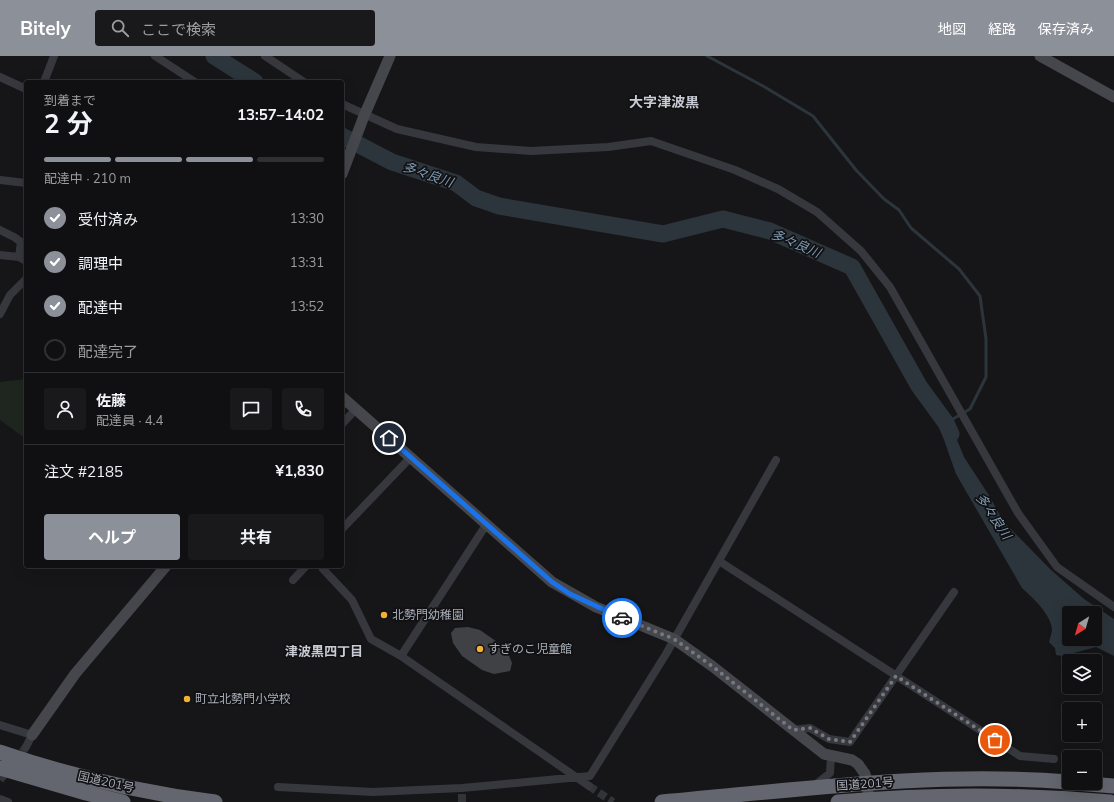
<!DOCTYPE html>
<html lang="ja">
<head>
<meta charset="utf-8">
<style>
  :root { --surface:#101012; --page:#19191b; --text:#f1f3f6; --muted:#9c9d9f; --line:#303032; --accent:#8c9099 }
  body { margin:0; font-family:Mulish,"Noto Sans JP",sans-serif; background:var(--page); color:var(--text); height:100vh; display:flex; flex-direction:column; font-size:15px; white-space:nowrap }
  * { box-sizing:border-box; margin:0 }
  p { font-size:13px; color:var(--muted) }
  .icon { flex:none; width:22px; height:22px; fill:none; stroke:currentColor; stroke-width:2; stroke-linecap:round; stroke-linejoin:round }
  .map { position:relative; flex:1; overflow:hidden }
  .drawer { position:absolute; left:24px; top:24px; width:320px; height:488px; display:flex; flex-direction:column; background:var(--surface); border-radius:4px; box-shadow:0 4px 16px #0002,0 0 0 1px var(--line) }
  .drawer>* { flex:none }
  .needle { width:26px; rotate:217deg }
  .tools { position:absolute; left:1062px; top:550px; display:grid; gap:8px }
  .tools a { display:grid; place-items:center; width:40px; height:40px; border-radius:4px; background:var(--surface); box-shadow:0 4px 16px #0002,0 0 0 1px var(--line); font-size:20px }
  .pin { position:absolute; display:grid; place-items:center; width:34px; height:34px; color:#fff; margin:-17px; border:2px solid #fff; border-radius:50%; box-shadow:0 1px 4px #0007 }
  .courier { position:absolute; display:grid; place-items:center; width:40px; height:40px; margin:-20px; border:3px solid #1a73e8; border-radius:50%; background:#fff; color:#222; box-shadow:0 1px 5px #0007 }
  .headline em { font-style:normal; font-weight:700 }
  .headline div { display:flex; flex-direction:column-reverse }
  .headline { display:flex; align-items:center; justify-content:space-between; height:68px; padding:0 20px }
  h1 { font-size:26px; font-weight:700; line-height:30px }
  .bar { display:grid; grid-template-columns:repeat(4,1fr); gap:6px 4px; align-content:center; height:48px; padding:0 20px }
  .bar i { height:5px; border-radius:3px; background:var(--line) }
  .bar .on { background:var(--accent) }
  .bar p { grid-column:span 4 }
  .line { display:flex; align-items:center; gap:10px; padding:0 20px; border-top:1px solid var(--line) }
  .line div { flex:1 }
  .round { display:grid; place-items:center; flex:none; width:42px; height:42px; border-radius:4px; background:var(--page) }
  ol { padding:0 20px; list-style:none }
  li { display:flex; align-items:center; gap:12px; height:44px }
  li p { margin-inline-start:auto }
  li .icon { padding:4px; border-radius:50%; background:var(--accent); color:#fff; stroke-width:4 }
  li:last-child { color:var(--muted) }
  li i { width:22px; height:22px; border:2px solid var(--line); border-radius:50% }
  .button { display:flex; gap:8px; margin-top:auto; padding:8px 20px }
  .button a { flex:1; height:46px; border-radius:4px; background:var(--accent); color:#fff; font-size:16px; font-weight:700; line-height:46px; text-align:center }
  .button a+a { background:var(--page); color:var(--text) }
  header { display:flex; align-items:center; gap:24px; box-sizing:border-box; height:56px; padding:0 20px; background:var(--accent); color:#fff }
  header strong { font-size:19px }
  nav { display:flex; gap:22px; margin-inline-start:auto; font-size:14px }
  .search { width:280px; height:36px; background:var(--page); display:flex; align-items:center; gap:10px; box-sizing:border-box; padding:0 14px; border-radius:4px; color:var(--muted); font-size:15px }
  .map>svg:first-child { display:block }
</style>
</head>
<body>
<header>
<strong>Bitely</strong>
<div class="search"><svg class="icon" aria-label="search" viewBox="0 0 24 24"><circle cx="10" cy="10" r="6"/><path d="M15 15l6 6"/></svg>ここで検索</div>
<nav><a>地図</a><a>経路</a><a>保存済み</a></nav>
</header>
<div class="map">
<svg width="1114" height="746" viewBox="0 0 1114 746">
  <rect width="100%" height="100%" fill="#161618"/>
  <path fill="#1e261f" d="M 26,323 L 26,383 L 0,364 L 0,326 Z"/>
  <path fill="#2c353c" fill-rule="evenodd" d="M 945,354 L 964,401 L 990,441 L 1003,465 L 1050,513 L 1084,543 L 1114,563 L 1114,600 L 1096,591 L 1062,600 L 1056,599 L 1055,592 L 1049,586 C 1050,582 1052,577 1052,573 C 1050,557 1033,542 1022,532 L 956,418 L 936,361 ZM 1069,557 L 1095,557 L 1095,583 L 1069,583 Z"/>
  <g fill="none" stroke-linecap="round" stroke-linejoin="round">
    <path stroke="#2c353c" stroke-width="3" d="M 707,0 L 763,30 L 813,60 L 856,114 L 884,143 L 899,154 L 911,172 L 959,213 L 980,240 L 986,283 L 986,321 L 970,353 L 946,367"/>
    <path stroke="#2c353c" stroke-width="17" d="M 214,0 L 255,26
      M 342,80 L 392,106 L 456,127 L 476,142 L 499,150 L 663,178 L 723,163 L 770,175 L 852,211 L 919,330 L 946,367 L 951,378"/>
  </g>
  <path fill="#404145" d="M 468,571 L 480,574 L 500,588 L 508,597 L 512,607 L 510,615 L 494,618 L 482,614 L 462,600 L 453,587 L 451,577 L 455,572 Z"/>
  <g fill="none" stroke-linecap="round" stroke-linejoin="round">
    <path stroke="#333438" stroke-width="8" stroke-dasharray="8 4" stroke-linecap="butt" d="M 0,724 L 26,691
      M 589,730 L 613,746
      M 462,746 L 462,732"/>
    <path stroke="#37383d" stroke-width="8" d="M 155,0 L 195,26
      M 265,0 L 304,26
      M 0,21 L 26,33
      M 44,26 L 54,0
      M 342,48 L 397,73 L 476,91 L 531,95 L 608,91 L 651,85 L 735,114 L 778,133 L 817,156 L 861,195 L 890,231 L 1018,457 L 1057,511 L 1114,551
      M 0,124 L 26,127
      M 0,174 L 14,181 L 21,186 L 19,201
      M 0,199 L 19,201 L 26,205
      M 0,258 L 10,239 L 26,223
      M 342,368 L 356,353
      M 486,469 L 401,600 L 589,730
      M 342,473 L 410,402
      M 719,505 L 1020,700 L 1054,703
      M 323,513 L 352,544 L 371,583 L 401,600
      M 293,524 L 306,510
      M 0,669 L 32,679 L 26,691
      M 793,674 L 810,672 L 829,683 L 850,686 L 954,536
      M 815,729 L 830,717 L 831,700
      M 278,731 L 373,736 L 462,732 L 590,720 L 666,598 L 776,404
      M 0,743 L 8,746"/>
    <path stroke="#45474d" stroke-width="11" d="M 1040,0 L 1114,41
      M 342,118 L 364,60 L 390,0
      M 342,341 L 552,526 L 596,551 L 674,583 L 712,610 L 824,698 L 852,704 L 858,708 L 865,718 L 868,727 L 868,743
      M 32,679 L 75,618 L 166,510"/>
    <path stroke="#63666e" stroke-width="15" d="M 0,696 C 70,720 142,737 215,746
      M 0,712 L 86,737 L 123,746
      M 1076,727 L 1114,730
      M 662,746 C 797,734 933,715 1069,726
      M 838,746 C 929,738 1019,738 1110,746"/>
  </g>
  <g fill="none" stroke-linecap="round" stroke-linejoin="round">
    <path stroke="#757880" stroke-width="4" stroke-dasharray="0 7.2" d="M 622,562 L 674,583 L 712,610 L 793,674 L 810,672 L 829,683 L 850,686 L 896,620 L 995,684"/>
    <path stroke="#1a73e8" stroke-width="5" d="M 389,382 L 552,526 L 570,538 L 622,562"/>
  </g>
  <g fill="#f2b134" stroke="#111113" stroke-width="1.5">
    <circle cx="384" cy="559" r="4"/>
    <circle cx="480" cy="593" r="4"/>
    <circle cx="187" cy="643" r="4"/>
  </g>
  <g text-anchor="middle" stroke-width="3.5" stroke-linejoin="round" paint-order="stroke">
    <g font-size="12" fill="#a8adb8" stroke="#111113" text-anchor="start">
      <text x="392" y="563">北勢門幼稚園</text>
      <text x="488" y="597">すぎのこ児童館</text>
      <text x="195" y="647">町立北勢門小学校</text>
    </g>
    <g font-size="12" fill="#a8adb8" stroke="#111113">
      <text transform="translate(106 726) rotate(13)" y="4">国道201号</text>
      <text transform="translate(865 728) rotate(-4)" y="4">国道201号</text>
    </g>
    <g font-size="13" font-style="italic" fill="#7f9bb3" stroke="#111113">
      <text transform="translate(428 118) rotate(19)" y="5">多々良川</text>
      <text transform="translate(796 187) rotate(23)" y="5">多々良川</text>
      <text transform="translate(994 460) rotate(56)" y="5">多々良川</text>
    </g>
    <g font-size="13" font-weight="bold" fill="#c9ccd4" stroke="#111113">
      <text x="324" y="600">津波黒四丁目</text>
    </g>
    <g font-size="14" font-weight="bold" fill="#c9ccd4" stroke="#111113">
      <text x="664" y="51">大字津波黒</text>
    </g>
  </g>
</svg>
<div class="tools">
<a><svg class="needle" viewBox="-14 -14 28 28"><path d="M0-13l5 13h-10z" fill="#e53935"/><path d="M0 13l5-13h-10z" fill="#9c9d9f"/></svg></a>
<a><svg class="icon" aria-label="layers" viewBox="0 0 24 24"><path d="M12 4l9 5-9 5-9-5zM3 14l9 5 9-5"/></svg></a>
<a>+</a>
<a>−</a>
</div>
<div class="pin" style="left:995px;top:684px;background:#ea580c"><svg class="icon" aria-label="bag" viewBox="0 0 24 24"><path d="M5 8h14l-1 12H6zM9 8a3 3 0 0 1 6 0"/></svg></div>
<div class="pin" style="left:389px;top:382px;background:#1f2937"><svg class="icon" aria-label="home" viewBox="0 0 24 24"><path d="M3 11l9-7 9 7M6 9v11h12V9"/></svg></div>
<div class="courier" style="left:622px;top:562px"><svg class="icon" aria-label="car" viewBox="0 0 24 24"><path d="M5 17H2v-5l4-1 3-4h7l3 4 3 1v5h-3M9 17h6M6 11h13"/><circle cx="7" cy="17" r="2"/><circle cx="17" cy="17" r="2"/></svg></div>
<section class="drawer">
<div class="headline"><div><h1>2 分</h1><p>到着まで</p></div><em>13:57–14:02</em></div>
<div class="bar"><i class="on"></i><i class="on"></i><i class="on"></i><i></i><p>配達中 · 210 m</p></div>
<ol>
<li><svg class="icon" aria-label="check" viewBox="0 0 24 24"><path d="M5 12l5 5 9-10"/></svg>受付済み<p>13:30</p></li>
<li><svg class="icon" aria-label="check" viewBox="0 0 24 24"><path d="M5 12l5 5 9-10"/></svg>調理中<p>13:31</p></li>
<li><svg class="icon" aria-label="check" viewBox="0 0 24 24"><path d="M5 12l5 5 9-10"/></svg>配達中<p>13:52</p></li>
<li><i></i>配達完了</li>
</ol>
<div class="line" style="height:72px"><a class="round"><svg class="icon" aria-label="person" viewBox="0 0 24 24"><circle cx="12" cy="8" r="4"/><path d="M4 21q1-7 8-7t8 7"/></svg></a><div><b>佐藤</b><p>配達員 · 4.4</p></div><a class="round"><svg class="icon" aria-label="chat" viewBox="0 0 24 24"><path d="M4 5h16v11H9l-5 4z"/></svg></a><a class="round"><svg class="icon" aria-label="phone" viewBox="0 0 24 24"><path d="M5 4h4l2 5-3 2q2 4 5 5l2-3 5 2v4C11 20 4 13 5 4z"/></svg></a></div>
<div class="line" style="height:52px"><div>注文 #2185</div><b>¥1,830</b></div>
<div class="button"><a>ヘルプ</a><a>共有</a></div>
</section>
</div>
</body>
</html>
